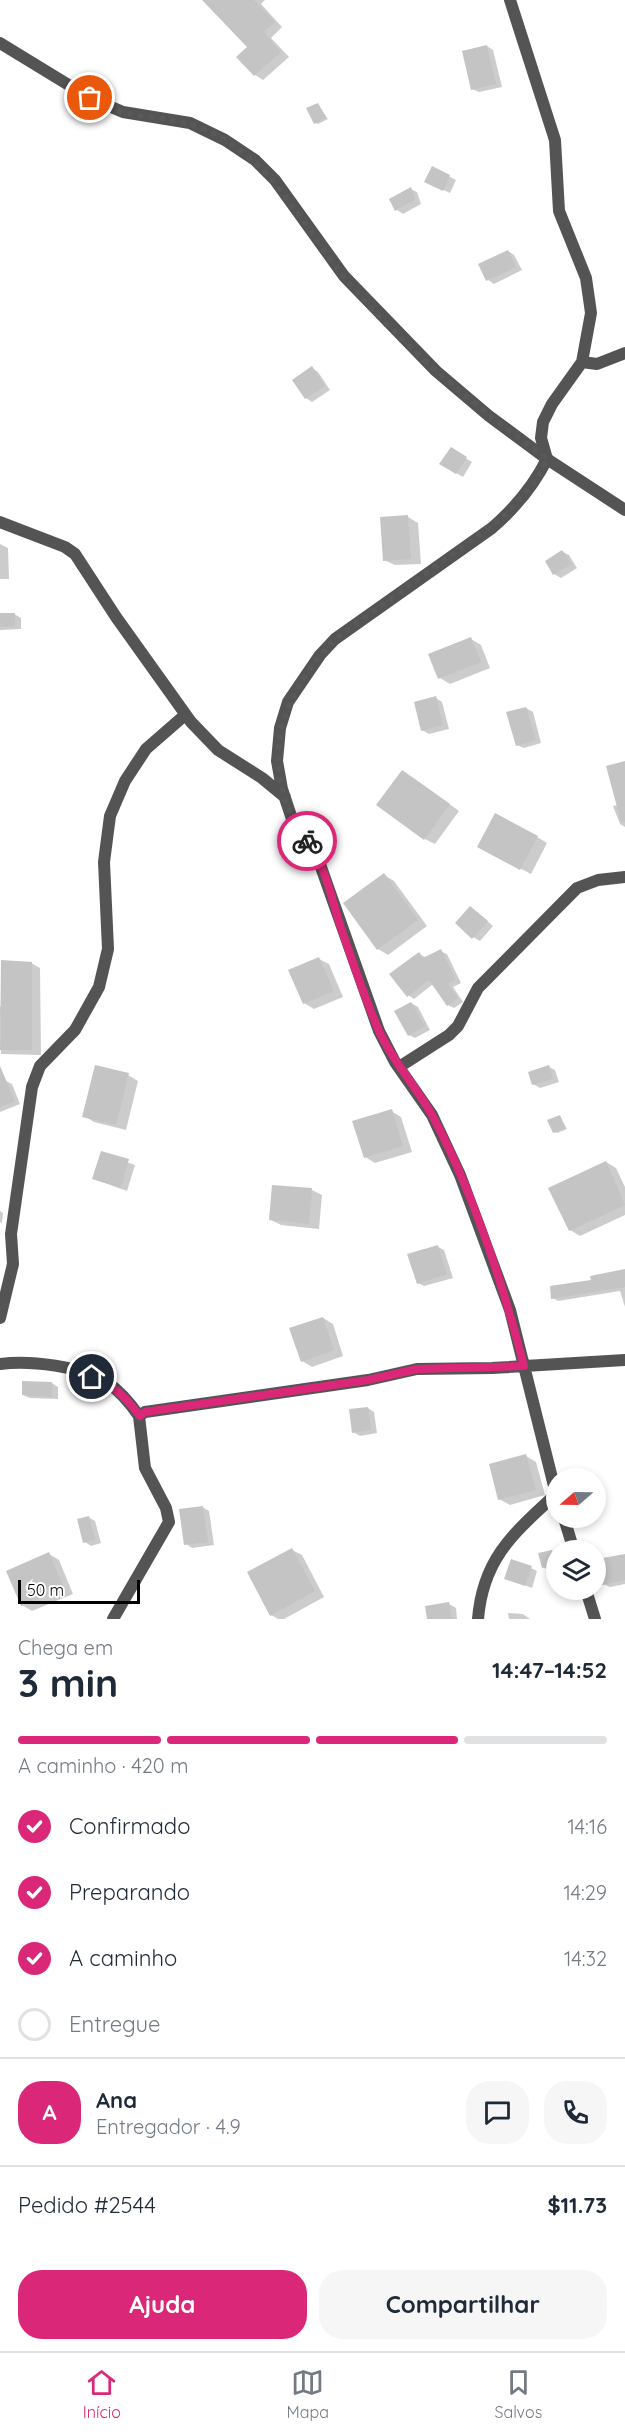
<!DOCTYPE html>
<html lang="pt">
<head>
<meta charset="utf-8">
<style>
  :root { --surface:#fff; --page:#f6f6f7; --text:#1f2937; --muted:#747a83; --line:#e0e1e3; --accent:#db2777 }
  body { margin:0; font-family:Quicksand,sans-serif; background:var(--page); color:var(--text); height:100vh; display:flex; flex-direction:column; font-size:22px; white-space:nowrap }
  * { box-sizing:border-box; margin:0 }
  p { font-size:20px; color:var(--muted) }
  .icon { flex:none; width:33px; height:33px; fill:none; stroke:currentColor; stroke-width:2; stroke-linecap:round; stroke-linejoin:round }
  .map { position:relative; height:1619px; overflow:hidden }
  .side { display:flex; flex-direction:column; background:var(--surface); flex:1 }
  .side>* { flex:none }
  .needle { width:39px; rotate:250deg }
  .controls { position:absolute; left:546px; top:1468px; display:grid; gap:12px }
  .controls a { display:grid; place-items:center; width:60px; height:60px; border-radius:50%; background:var(--surface); box-shadow:0 3px 9px #0003; font-size:30px }
  .scale { position:absolute; left:18px; bottom:15px; width:122px; box-sizing:border-box; padding-left:6px; border:3px solid #000; border-top:0; font-size:16px; line-height:21px; white-space:nowrap; color:#000; -webkit-text-stroke:4px #fff; paint-order:stroke }
  .pin { position:absolute; display:grid; place-items:center; width:51px; height:51px; color:#fff; margin:-26px; border:3px solid #fff; border-radius:50%; box-shadow:0 2px 6px #0007 }
  .courier { position:absolute; display:grid; place-items:center; width:60px; height:60px; margin:-30px; border:4px solid #db2777; border-radius:50%; background:#fff; color:#222; box-shadow:0 2px 8px #0007 }
  .headline em { font-style:normal; font-weight:700 }
  .headline div { display:flex; flex-direction:column-reverse }
  .headline { display:flex; align-items:center; justify-content:space-between; height:102px; padding:0 18px }
  h1 { font-size:39px; font-weight:700; line-height:45px }
  .bar { display:grid; grid-template-columns:repeat(4,1fr); gap:9px 6px; align-content:center; height:72px; padding:0 18px }
  .bar i { height:8px; border-radius:4px; background:var(--line) }
  .bar .current { background:var(--accent) }
  .bar p { grid-column:span 4 }
  .line { display:flex; align-items:center; gap:15px; padding:0 18px; border-top:2px solid var(--line) }
  .line div { flex:1 }
  .round { display:grid; place-items:center; flex:none; width:63px; height:63px; border-radius:24px; background:var(--page) }
  ol { padding:0 18px; list-style:none }
  li { display:flex; align-items:center; gap:18px; height:66px }
  li p { margin-inline-start:auto }
  li .icon { padding:6px; border-radius:50%; background:var(--accent); color:#fff; stroke-width:4 }
  li:last-child { color:var(--muted) }
  li i { width:33px; height:33px; border:3px solid var(--line); border-radius:50% }
  .action { display:flex; gap:12px; margin-top:auto; padding:12px 18px }
  .action a { flex:1; height:69px; border-radius:24px; background:var(--accent); color:#fff; font-size:24px; font-weight:700; line-height:69px; text-align:center }
  .action a+a { background:var(--page); color:var(--text) }
  .dock { display:flex; justify-content:space-around; align-items:center; height:84px; border-top:2px solid var(--line); background:var(--surface); font-size:16px; color:var(--muted) }
  .dock a { display:grid; justify-items:center; gap:3px }
  .dock .current { color:var(--accent) }
  .map>svg:first-child { display:block }
</style>
</head>
<body>
<div class="map">
<svg width="625" height="1619" viewBox="0 0 625 1619">
  <rect width="100%" height="100%" fill="#fff"/>
  <path fill="#0003" d="M 215,0 L 265,0 L 261,4 L 282,27 L 271,38 L 289,57 L 263,80 L 255,75 L 249,47 Z
    M 487,46 L 493,50 L 502,87 L 479,92 L 472,89 Z
    M 318,104 L 328,119 L 318,124 L 315,123 Z
    M 433,168 L 456,180 L 450,193 L 433,185 Z
    M 411,189 L 417,192 L 421,204 L 403,214 L 397,210 Z
    M 508,251 L 514,255 L 522,270 L 494,284 L 488,280 Z
    M 312,368 L 318,372 L 330,390 L 312,402 L 306,398 Z
    M 451,449 L 472,462 L 463,477 L 441,464 Z
    M 408,517 L 418,523 L 421,564 L 395,565 L 384,560 Z
    M 0,544 L 8,548 L 9,579 L 0,579 Z
    M 563,552 L 569,555 L 577,568 L 561,578 L 554,574 Z
    M 14,614 L 21,618 L 21,629 L 0,630 L 0,615 Z
    M 471,639 L 481,645 L 490,668 L 450,684 L 440,678 Z
    M 436,698 L 442,702 L 449,729 L 429,734 L 422,730 Z
    M 526,708 L 533,712 L 541,743 L 524,748 L 517,745 Z
    M 625,762 L 625,827 L 620,824 L 613,806 L 618,805 Z
    M 412,777 L 459,811 L 435,844 L 425,839 Z
    M 537,837 L 547,843 L 531,874 L 489,852 Z
    M 384,875 L 394,881 L 427,926 L 388,955 L 378,949 L 345,904 Z
    M 477,912 L 493,926 L 480,941 L 473,937 Z
    M 440,951 L 447,954 L 461,983 L 453,987 L 463,1002 L 454,1008 L 448,1005 L 433,984 L 414,999 L 408,995 L 419,954 L 425,957 Z
    M 319,959 L 329,964 L 343,997 L 314,1009 L 304,1003 Z
    M 31,963 L 40,968 L 41,1055 L 1,1054 L 0,1007 Z
    M 411,1003 L 418,1007 L 430,1030 L 415,1038 L 409,1035 Z
    M 549,1067 L 555,1070 L 559,1082 L 540,1088 L 533,1084 Z
    M 128,1075 L 138,1081 L 126,1130 L 94,1122 L 84,1116 Z
    M 6,1081 L 12,1084 L 20,1104 L 0,1112 L 0,1083 Z
    M 391,1111 L 401,1117 L 412,1152 L 375,1163 L 365,1157 Z
    M 560,1116 L 567,1129 L 557,1133 L 554,1132 Z
    M 102,1153 L 135,1165 L 127,1191 L 94,1179 Z
    M 606,1162 L 616,1168 L 625,1187 L 625,1215 L 580,1236 L 570,1230 Z
    M 312,1190 L 322,1195 L 319,1229 L 281,1225 L 271,1220 Z
    M 0,1211 L 3,1213 L 2,1223 L 0,1222 Z
    M 438,1247 L 444,1250 L 453,1278 L 424,1286 L 418,1283 Z
    M 625,1270 L 625,1307 L 620,1291 L 558,1301 L 553,1298 Z
    M 323,1318 L 333,1324 L 343,1356 L 312,1367 L 302,1361 Z
    M 52,1383 L 58,1387 L 58,1399 L 30,1398 L 23,1395 Z
    M 368,1408 L 374,1412 L 377,1433 L 360,1436 L 353,1432 Z
    M 526,1456 L 536,1462 L 545,1495 L 510,1505 L 499,1499 Z
    M 202,1507 L 209,1511 L 214,1545 L 192,1548 L 186,1544 Z
    M 88,1517 L 95,1521 L 101,1543 L 91,1546 L 85,1542 Z
    M 292,1550 L 302,1555 L 324,1597 L 284,1619 L 278,1619 L 271,1615 Z
    M 552,1552 L 555,1553 L 556,1566 L 546,1569 L 543,1567 Z
    M 49,1554 L 59,1560 L 73,1594 L 32,1611 L 22,1605 Z
    M 625,1555 L 625,1584 L 610,1587 L 603,1584 Z
    M 531,1568 L 537,1571 L 532,1588 L 506,1578 Z
    M 449,1604 L 456,1608 L 457,1619 L 428,1619 Z
    M 508,1613 L 523,1614 L 530,1619 L 509,1619 Z"/>
  <path fill="#c4c4c4" d="M 202,0 L 254,0 L 275,22 L 264,32 L 281,52 L 254,76 L 236,57 L 247,47 Z
    M 487,45 L 496,84 L 471,90 L 462,51 Z
    M 318,103 L 326,118 L 314,124 L 306,108 Z
    M 432,166 L 450,175 L 443,191 L 424,182 Z
    M 411,187 L 415,200 L 395,211 L 389,199 Z
    M 508,250 L 516,267 L 486,281 L 478,264 Z
    M 312,366 L 325,386 L 305,399 L 292,380 Z
    M 451,447 L 467,457 L 456,474 L 439,464 Z
    M 408,515 L 411,559 L 383,561 L 380,517 Z
    M 562,550 L 572,564 L 553,575 L 545,561 Z
    M 0,613 L 15,613 L 15,626 L 0,627 Z
    M 471,637 L 481,662 L 438,679 L 428,654 Z
    M 436,696 L 443,725 L 421,731 L 414,702 Z
    M 526,707 L 536,740 L 516,746 L 506,712 Z
    M 625,761 L 625,822 L 621,822 L 606,766 Z
    M 402,770 L 450,804 L 424,840 L 376,805 Z
    M 495,813 L 538,836 L 520,870 L 477,847 Z
    M 384,873 L 418,920 L 377,950 L 343,903 Z
    M 470,906 L 488,921 L 472,939 L 455,923 Z
    M 441,949 L 456,980 L 448,984 L 458,998 L 447,1006 L 429,980 L 407,997 L 389,974 L 419,952 L 423,958 Z
    M 319,957 L 334,991 L 303,1004 L 288,970 Z
    M 1,960 L 32,962 L 32,1050 L 0,1050 Z
    M 411,1002 L 425,1026 L 408,1036 L 394,1011 Z
    M 95,1065 L 129,1073 L 116,1125 L 82,1117 Z
    M 549,1065 L 553,1079 L 532,1085 L 528,1072 Z
    M 0,1066 L 15,1101 L 0,1107 Z
    M 392,1109 L 403,1146 L 364,1158 L 352,1121 Z
    M 560,1115 L 565,1128 L 553,1133 L 547,1120 Z
    M 101,1151 L 129,1159 L 121,1188 L 92,1179 Z
    M 606,1161 L 625,1205 L 569,1231 L 548,1188 Z
    M 272,1185 L 312,1188 L 309,1224 L 269,1220 Z
    M 438,1245 L 447,1274 L 417,1284 L 407,1254 Z
    M 625,1269 L 625,1287 L 551,1299 L 550,1286 L 591,1280 L 590,1276 Z
    M 323,1317 L 334,1350 L 301,1362 L 289,1328 Z
    M 22,1381 L 52,1382 L 52,1397 L 22,1395 Z
    M 368,1407 L 371,1430 L 352,1433 L 349,1409 Z
    M 526,1454 L 536,1490 L 498,1500 L 489,1464 Z
    M 203,1506 L 208,1542 L 184,1545 L 179,1509 Z
    M 89,1516 L 95,1540 L 83,1543 L 77,1519 Z
    M 292,1548 L 315,1591 L 270,1616 L 247,1572 Z
    M 552,1550 L 556,1565 L 542,1568 L 538,1553 Z
    M 49,1552 L 64,1588 L 21,1606 L 6,1571 Z
    M 625,1554 L 625,1580 L 602,1585 L 597,1559 Z
    M 511,1559 L 532,1566 L 525,1586 L 504,1579 Z
    M 449,1602 L 452,1619 L 427,1619 L 425,1606 Z"/>
  <g fill="none" stroke-linecap="round" stroke-linejoin="round">
    <path stroke="#545454" stroke-width="12" d="M 510,0 L 555,140 L 559,211 L 586,278 L 591,313 L 582,362 L 552,404 L 543,422 L 541,438 L 547,459 C 533,487 515,508 492,528 L 335,639 L 320,655 L 288,702 L 280,728 L 277,761 L 282,789 L 294,825 L 316,853 L 379,1031 L 395,1062 L 432,1115 L 460,1175 L 510,1310 L 556,1494
      M 582,362 L 597,364 L 625,353
      M 0,522 L 65,547 L 75,554 L 116,617 L 191,722 L 218,750 L 262,778 L 285,797
      M 399,1067 L 449,1035 L 458,1026 L 478,988 L 577,888 L 598,880 L 625,877
      M 0,1318 L 13,1264 L 11,1234 L 32,1087 L 40,1066 L 75,1030 L 99,987 L 108,949 L 104,862 L 110,816 L 125,781 L 146,749 L 185,715
      M 0,1364 C 29,1360 82,1366 108,1383 C 121,1392 130,1403 139,1416 L 145,1412 L 368,1380 L 417,1369 L 492,1368 L 625,1360
      M 564,1518 L 574,1551
      M 586,1590 L 595,1619
      M 113,1619 L 169,1522 L 166,1508 L 145,1468 L 139,1416
      M 478,1619 C 483,1558 514,1533 556,1494"/>
    <path stroke="#545454" stroke-width="12" d="M 0,43 L 90,98 L 123,112 L 190,123 L 225,140 L 255,160 L 275,180 L 344,276 L 436,371 L 489,416 L 547,459 L 625,510"/>
  </g>
  <g fill="none" stroke-linecap="round" stroke-linejoin="round">
    <path stroke="#595959" stroke-width="6" stroke-dasharray="0 10.8" d="M 90,98 C 101,102 112,109 123,112 C 163,122 189,116 227,141 C 282,177 304,229 345,278 C 402,348 475,405 547,459 L 537,480 L 502,518 L 335,639 C 277,698 256,770 307,841"/>
    <path stroke="#db2777" stroke-width="8" d="M 92,1377 C 113,1384 126,1398 140,1416 L 145,1412 L 368,1380 L 417,1369 L 524,1366 C 502,1281 474,1193 432,1115 C 416,1086 393,1062 379,1031 C 364,997 352,960 340,925 C 331,896 325,865 307,841"/>
  </g>
</svg>
<div class="controls">
<a><svg class="needle" viewBox="-14 -14 28 28"><path d="M0-13l5 13h-10z" fill="#e53935"/><path d="M0 13l5-13h-10z" fill="#747a83"/></svg></a>
<a><svg class="icon" aria-label="layers" viewBox="0 0 24 24"><path d="M12 4l9 5-9 5-9-5zM3 14l9 5 9-5"/></svg></a>
</div>
<div class="scale">50 m</div>
<div class="pin" style="left:90px;top:98px;background:#ea580c"><svg class="icon" aria-label="bag" viewBox="0 0 24 24"><path d="M5 8h14l-1 12H6zM9 8a3 3 0 0 1 6 0"/></svg></div>
<div class="pin" style="left:92px;top:1377px;background:#1f2937"><svg class="icon" aria-label="home" viewBox="0 0 24 24"><path d="M3 11l9-7 9 7M6 9v11h12V9"/></svg></div>
<div class="courier" style="left:307px;top:841px"><svg class="icon" aria-label="bike" viewBox="0 0 24 24"><circle cx="6" cy="16" r="4"/><circle cx="18" cy="16" r="4"/><path d="M6 16l4-8h5l3 8M10 8l3 8H6M13 5h3"/></svg></div>
</div>
<section class="side">
<div class="headline"><div><h1>3 min</h1><p>Chega em</p></div><em>14:47–14:52</em></div>
<div class="bar"><i class="current"></i><i class="current"></i><i class="current"></i><i></i><p>A caminho · 420 m</p></div>
<ol>
<li><svg class="icon" aria-label="check" viewBox="0 0 24 24"><path d="M5 12l5 5 9-10"/></svg>Confirmado<p>14:16</p></li>
<li><svg class="icon" aria-label="check" viewBox="0 0 24 24"><path d="M5 12l5 5 9-10"/></svg>Preparando<p>14:29</p></li>
<li><svg class="icon" aria-label="check" viewBox="0 0 24 24"><path d="M5 12l5 5 9-10"/></svg>A caminho<p>14:32</p></li>
<li><i></i>Entregue</li>
</ol>
<div class="line" style="height:108px"><b class="round" style="background:var(--accent);color:#fff">A</b><div><b>Ana</b><p>Entregador · 4.9</p></div><a class="round"><svg class="icon" aria-label="chat" viewBox="0 0 24 24"><path d="M4 5h16v11H9l-5 4z"/></svg></a><a class="round"><svg class="icon" aria-label="phone" viewBox="0 0 24 24"><path d="M5 4h4l2 5-3 2q2 4 5 5l2-3 5 2v4C11 20 4 13 5 4z"/></svg></a></div>
<div class="line" style="height:78px"><div>Pedido #2544</div><b>$11.73</b></div>
<div class="action"><a>Ajuda</a><a>Compartilhar</a></div>
</section>
<nav class="dock">
<a class="current"><svg class="icon" aria-label="home" viewBox="0 0 24 24"><path d="M3 11l9-7 9 7M6 9v11h12V9"/></svg>Início</a>
<a><svg class="icon" aria-label="map" viewBox="0 0 24 24"><path d="M3 6l6-2 6 2 6-2v14l-6 2-6-2-6 2zM9 4v14M15 6v14"/></svg>Mapa</a>
<a><svg class="icon" aria-label="saved" viewBox="0 0 24 24"><path d="M7 4h10v16l-5-4-5 4z"/></svg>Salvos</a>
</nav>
</body>
</html>
